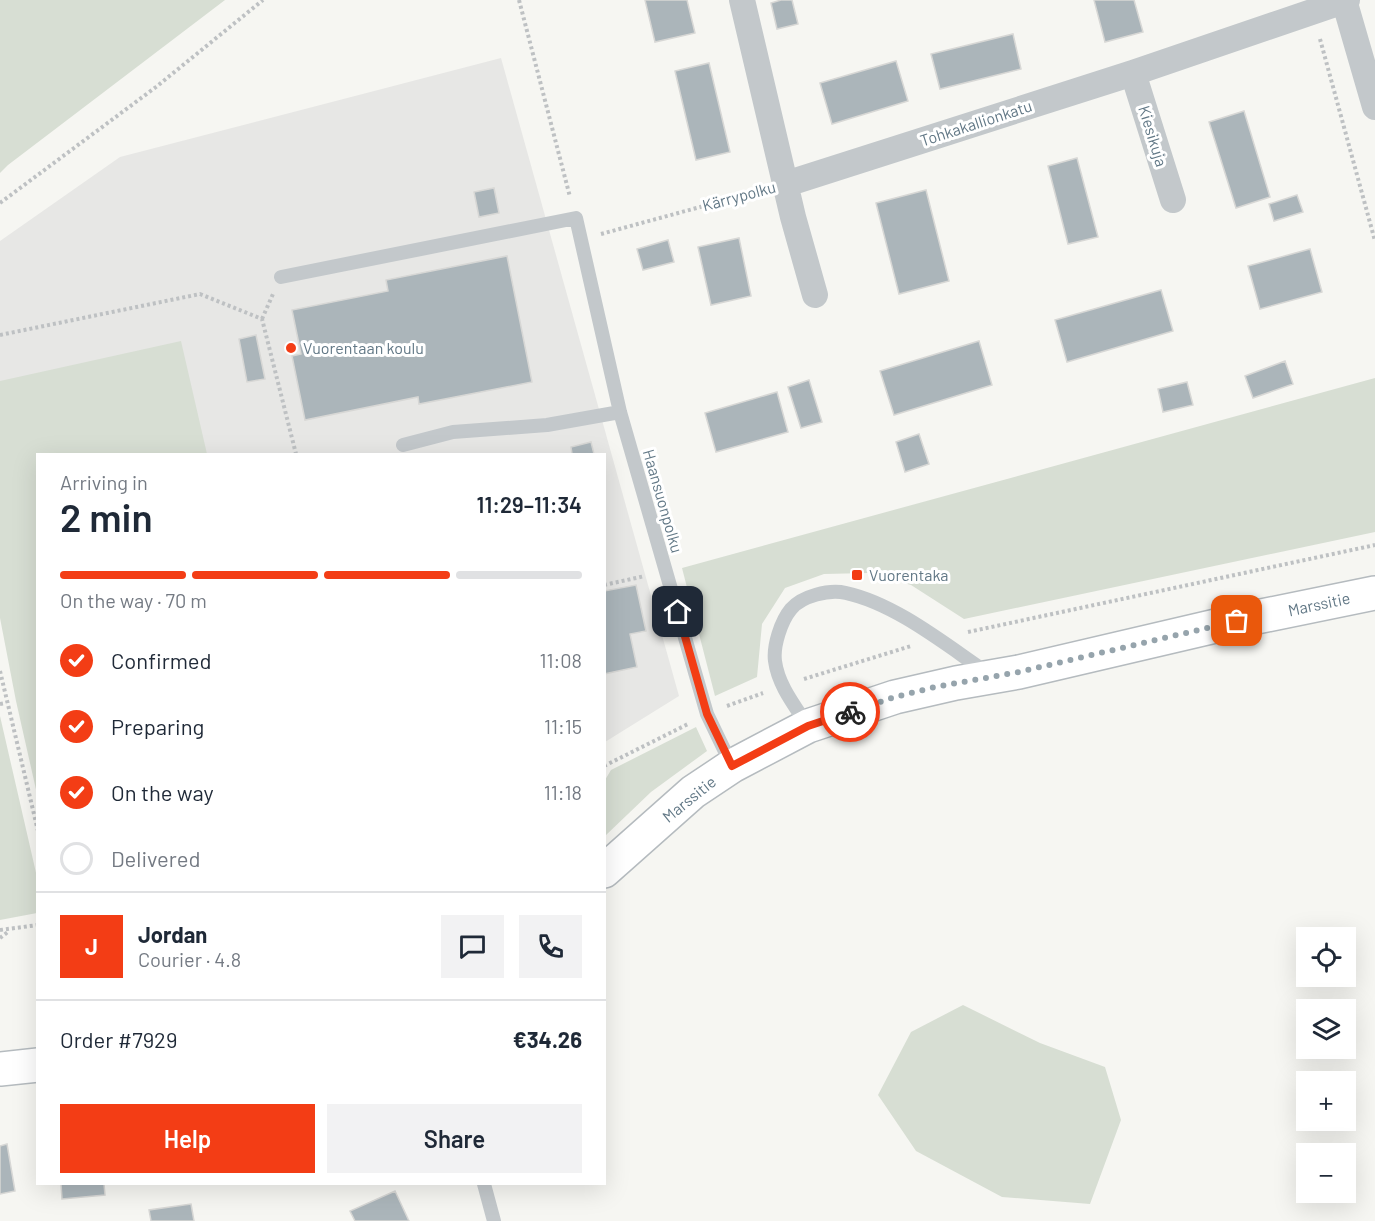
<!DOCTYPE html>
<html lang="en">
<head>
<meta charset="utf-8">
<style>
  :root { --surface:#fff; --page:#f2f2f3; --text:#1f2937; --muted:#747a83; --line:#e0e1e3; --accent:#f33d15 }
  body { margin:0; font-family:Barlow,sans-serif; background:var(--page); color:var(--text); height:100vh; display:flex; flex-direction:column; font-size:22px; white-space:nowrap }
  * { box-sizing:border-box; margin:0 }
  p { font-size:20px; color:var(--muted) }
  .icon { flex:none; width:33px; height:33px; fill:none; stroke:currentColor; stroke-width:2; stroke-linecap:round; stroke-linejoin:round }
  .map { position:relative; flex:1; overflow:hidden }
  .drawer { position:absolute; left:36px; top:453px; width:570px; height:732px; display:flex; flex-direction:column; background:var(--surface); border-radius:0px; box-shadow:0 6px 24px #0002 }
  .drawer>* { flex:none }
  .controls { position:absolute; left:1296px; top:927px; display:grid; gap:12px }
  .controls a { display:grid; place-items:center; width:60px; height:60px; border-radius:0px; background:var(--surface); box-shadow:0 6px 24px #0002; font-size:30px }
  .pin { position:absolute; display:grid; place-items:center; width:51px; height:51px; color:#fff; margin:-26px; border-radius:12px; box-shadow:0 3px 9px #0006 }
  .courier { position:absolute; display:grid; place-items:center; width:60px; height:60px; margin:-30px; border:4px solid #f33d15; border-radius:50%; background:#fff; color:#222; box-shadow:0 2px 8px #0007 }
  .overview em { font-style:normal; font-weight:600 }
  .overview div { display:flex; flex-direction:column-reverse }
  .overview { display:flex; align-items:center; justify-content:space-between; height:102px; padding:0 24px }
  h1 { font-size:39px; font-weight:600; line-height:45px }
  .bar { display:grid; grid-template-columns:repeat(4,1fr); gap:9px 6px; align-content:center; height:72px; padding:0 24px }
  .bar i { height:8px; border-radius:4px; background:var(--line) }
  .bar .active { background:var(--accent) }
  .bar p { grid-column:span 4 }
  .line { display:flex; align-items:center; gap:15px; padding:0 24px; border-top:2px solid var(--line) }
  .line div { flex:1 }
  .round { display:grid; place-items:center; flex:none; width:63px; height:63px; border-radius:0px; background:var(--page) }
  ol { padding:0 24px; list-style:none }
  li { display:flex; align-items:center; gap:18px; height:66px }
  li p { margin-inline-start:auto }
  li .icon { padding:6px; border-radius:50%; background:var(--accent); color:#fff; stroke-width:4 }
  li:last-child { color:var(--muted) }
  li i { width:33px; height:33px; border:3px solid var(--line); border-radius:50% }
  .button { display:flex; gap:12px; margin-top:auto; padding:12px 24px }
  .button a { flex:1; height:69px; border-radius:0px; background:var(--accent); color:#fff; font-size:24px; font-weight:600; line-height:69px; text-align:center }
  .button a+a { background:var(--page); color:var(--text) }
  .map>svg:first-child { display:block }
</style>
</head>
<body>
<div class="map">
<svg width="1375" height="1221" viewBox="0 0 1375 1221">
  <rect width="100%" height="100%" fill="#f6f6f2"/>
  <path fill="#e7e7e5" d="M 501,58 L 679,696 L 605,742 L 604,454 L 38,454 L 0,615 L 0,241 L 120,157 Z"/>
  <path fill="#d7ded3" d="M 0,0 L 225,0 L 8,165 L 0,173 Z
    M 181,341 L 207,454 L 38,454 L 37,794 L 16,701 L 0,618 L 0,381 Z
    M 1375,378 L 1375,532 L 964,619 L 911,585 L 868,573 L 824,574 L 785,588 L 762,624 L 757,677 L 715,696 L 682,568 Z
    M 0,716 L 37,877 L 37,913 L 0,920 Z
    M 696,727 L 707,751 L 651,792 L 605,836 L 605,780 L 611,770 Z
    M 963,1005 L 1040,1043 L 1105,1067 L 1121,1120 L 1090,1204 L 1002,1197 L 916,1151 L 878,1095 L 911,1032 Z"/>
  <path fill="#abb5ba" stroke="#d7d7d5" stroke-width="1.5" d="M 645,0 L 687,0 L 695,33 L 655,42 Z
    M 781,0 L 792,0 L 798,24 L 777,29 L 771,3 Z
    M 1094,0 L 1134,0 L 1143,32 L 1105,42 Z
    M 1013,34 L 1021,69 L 940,89 L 931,54 Z
    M 896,61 L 908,101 L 832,124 L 820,83 Z
    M 709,63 L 730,152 L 696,160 L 675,71 Z
    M 1244,111 L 1270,197 L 1236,208 L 1209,122 Z
    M 1077,158 L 1098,237 L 1068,244 L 1048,166 Z
    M 494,188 L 499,213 L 479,217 L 474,192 Z
    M 926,190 L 949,281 L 899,294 L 876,203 Z
    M 1297,195 L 1303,212 L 1274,221 L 1269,204 Z
    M 739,238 L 751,296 L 711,305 L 698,247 Z
    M 668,240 L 674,262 L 643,270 L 637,249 Z
    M 1310,249 L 1322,292 L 1260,309 L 1248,266 Z
    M 507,256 L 532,382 L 419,404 L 418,397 L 305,420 L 292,356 L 301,354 L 292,310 L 388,291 L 386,280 Z
    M 1161,290 L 1173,331 L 1067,362 L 1055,320 Z
    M 256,335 L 265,379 L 247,382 L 239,339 Z
    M 979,341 L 992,385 L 894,415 L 880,371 Z
    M 1285,361 L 1293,384 L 1253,398 L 1245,376 Z
    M 809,380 L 822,422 L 801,428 L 788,387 Z
    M 1187,382 L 1193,405 L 1163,412 L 1158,389 Z
    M 777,392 L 788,432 L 716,452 L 705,413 Z
    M 919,434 L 929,464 L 905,472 L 896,442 Z
    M 591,442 L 594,454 L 572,454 L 571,447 Z
    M 636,585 L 646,631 L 630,634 L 637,667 L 604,674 L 604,591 Z
    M 7,1144 L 15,1191 L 0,1194 L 0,1146 Z
    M 61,1184 L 104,1184 L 105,1195 L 62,1199 Z
    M 395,1191 L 409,1221 L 355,1221 L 350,1211 Z
    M 191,1204 L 194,1221 L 151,1221 L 149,1210 Z"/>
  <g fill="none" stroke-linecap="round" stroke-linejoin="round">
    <g stroke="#b5bbbf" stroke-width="36">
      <path id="secondary" d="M 604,871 L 693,792 L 732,766 L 808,726 L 895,697 L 956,683 L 1019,672 L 1237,621 L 1375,593
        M 0,1069 L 38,1065"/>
    </g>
    <path stroke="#bec1c3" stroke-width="4" stroke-dasharray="3 3" stroke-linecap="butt" d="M 519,0 L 570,197
      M 1320,39 L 1375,241
      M 0,203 L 156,87 L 263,0
      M 601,234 L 759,191
      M 262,319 L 273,294
      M 0,335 L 200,294 L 262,319 L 296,454
      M 604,585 L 645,576
      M 968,632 L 1375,545
      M 0,671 L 38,831
      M 804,679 L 911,646
      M 0,704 L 6,703
      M 727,706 L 763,693
      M 604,766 L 688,724
      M 0,930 L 38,925
      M 0,938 L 9,931"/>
    <path stroke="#c3c8cb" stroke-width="14" d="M 281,277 L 576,218 L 620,412 L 707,714 L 732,766
      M 403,445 L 453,432 L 547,425 L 620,412
      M 808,726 C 795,706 778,685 775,661 C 773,646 781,621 791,609 C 802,596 829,589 846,593 C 896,604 946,645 989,674
      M 484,1184 L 494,1221"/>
    <path stroke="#c3c8cb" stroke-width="26" d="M 742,0 L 793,217 L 815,295
      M 1344,0 L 1375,107
      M 1133,73 L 1173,200
      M 786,184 L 1133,73 L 1347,0"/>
    <use href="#secondary" stroke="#fff" stroke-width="33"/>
  </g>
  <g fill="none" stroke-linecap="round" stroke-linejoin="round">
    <path stroke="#96a4ac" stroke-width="6" stroke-dasharray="0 10.8" d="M 850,712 L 895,697 L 935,687 L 1019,672 L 1237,621"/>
    <path stroke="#f33d15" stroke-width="8" d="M 678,612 L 707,714 L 732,766 L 808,726 L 850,712"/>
  </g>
  <g fill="#f33d15" stroke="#fff" stroke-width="2">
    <circle cx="291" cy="348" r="6"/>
    <rect x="851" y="569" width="12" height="12" rx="3"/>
  </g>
  <g text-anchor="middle" stroke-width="6" stroke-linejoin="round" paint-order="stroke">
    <g font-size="16" fill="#627886" stroke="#fff">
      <text transform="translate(976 123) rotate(-18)" y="6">Tohkakallionkatu</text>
      <text transform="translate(1153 136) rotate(73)" y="6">Kiesikuja</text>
      <text transform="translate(739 196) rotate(-15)" y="6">Kärrypolku</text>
      <text transform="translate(663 501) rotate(74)" y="6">Haansuonpolku</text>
      <text transform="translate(1319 604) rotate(-12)" y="6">Marssitie</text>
      <text transform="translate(689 799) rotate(-39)" y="6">Marssitie</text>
    </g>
    <g font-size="16" fill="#627886" stroke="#fff" text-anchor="start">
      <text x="303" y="354">Vuorentaan koulu</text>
      <text x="869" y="581">Vuorentaka</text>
    </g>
  </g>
</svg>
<div class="controls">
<a><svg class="icon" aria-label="locate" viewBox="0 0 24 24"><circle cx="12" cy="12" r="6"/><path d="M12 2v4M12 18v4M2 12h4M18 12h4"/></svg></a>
<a><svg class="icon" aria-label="layers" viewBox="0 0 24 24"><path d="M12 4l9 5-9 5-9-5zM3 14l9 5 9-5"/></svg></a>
<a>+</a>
<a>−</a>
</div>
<div class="pin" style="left:1237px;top:621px;background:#ea580c"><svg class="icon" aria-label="bag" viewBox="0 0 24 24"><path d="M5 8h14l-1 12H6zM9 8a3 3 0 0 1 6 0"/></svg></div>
<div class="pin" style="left:678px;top:612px;background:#1f2937"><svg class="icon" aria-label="home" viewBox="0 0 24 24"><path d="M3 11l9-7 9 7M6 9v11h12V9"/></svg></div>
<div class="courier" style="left:850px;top:712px"><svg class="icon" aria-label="bike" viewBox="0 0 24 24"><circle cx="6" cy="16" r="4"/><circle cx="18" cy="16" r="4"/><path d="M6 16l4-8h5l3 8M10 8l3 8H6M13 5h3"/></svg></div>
<section class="drawer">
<div class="overview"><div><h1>2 min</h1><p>Arriving in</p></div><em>11:29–11:34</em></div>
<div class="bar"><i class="active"></i><i class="active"></i><i class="active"></i><i></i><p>On the way · 70 m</p></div>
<ol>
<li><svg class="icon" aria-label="check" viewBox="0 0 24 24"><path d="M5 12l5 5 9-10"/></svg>Confirmed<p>11:08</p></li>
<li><svg class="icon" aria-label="check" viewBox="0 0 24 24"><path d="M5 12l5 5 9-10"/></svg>Preparing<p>11:15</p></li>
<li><svg class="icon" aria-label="check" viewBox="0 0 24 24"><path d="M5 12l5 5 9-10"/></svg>On the way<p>11:18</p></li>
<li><i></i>Delivered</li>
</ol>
<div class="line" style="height:108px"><b class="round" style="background:var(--accent);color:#fff">J</b><div><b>Jordan</b><p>Courier · 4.8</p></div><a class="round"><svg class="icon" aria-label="chat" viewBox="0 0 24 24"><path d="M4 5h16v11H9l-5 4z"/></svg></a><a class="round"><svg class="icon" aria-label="phone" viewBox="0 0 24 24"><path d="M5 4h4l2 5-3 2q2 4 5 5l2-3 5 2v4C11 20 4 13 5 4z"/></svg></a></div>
<div class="line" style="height:78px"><div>Order #7929</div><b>€34.26</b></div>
<div class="button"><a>Help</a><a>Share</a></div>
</section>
</div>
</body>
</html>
